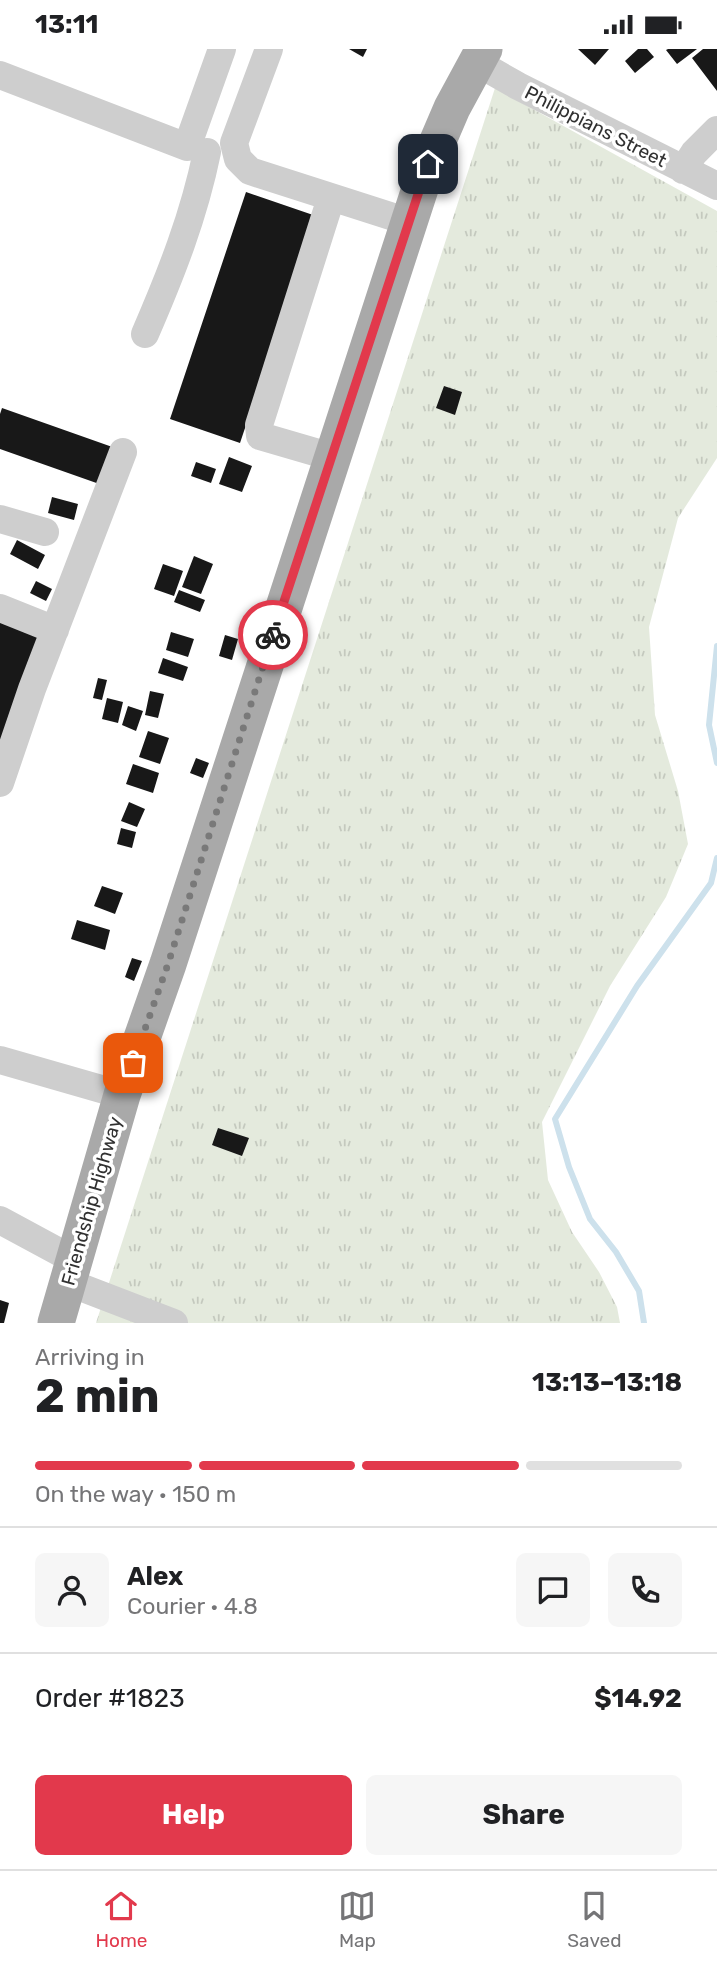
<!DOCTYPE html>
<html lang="en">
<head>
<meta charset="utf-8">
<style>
  :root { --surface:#fff; --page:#f6f6f6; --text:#202124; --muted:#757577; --line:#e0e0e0; --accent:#e2394c }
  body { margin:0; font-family:Rubik,sans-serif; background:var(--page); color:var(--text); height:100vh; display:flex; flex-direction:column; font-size:26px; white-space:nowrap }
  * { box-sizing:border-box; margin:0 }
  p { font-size:23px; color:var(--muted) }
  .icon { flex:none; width:38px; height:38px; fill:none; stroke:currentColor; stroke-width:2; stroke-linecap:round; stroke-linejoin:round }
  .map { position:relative; height:1274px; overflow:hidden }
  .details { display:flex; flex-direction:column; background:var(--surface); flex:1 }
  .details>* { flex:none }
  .pin { position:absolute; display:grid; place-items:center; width:60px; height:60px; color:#fff; margin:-30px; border-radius:14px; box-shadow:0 4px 10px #0006 }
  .courier { position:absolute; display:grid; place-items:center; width:70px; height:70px; margin:-35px; border:5px solid #e2394c; border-radius:50%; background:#fff; color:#222; box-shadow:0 2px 9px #0007 }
  .head em { font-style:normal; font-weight:700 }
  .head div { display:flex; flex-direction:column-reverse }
  .head { display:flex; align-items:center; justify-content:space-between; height:119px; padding:0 35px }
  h1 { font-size:46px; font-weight:700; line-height:52px }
  .bar { display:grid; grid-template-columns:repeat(4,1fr); gap:10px 7px; align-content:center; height:84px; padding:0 35px }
  .bar i { height:9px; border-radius:5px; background:var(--line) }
  .bar .current { background:var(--accent) }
  .bar p { grid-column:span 4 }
  .line { display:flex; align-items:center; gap:18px; padding:0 35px; border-top:2px solid var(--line) }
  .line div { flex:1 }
  .round { display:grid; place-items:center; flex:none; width:74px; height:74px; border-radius:10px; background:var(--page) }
  .cta { display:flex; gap:14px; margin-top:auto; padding:14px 35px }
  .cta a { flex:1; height:80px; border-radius:10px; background:var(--accent); color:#fff; font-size:28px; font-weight:700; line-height:80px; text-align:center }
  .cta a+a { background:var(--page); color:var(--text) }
  .status { display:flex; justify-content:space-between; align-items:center; height:49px; padding:0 35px; background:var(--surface); direction:ltr }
  .status svg { height:19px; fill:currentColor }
  .menu { display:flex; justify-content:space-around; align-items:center; height:98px; border-top:2px solid var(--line); background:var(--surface); font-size:19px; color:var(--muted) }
  .menu a { display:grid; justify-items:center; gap:4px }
  .menu .current { color:var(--accent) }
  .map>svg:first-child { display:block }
</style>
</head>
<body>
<div class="status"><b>13:11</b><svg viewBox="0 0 49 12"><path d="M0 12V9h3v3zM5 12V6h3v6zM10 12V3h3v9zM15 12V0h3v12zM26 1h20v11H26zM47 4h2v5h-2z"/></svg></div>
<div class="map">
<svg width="717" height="1274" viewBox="0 0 717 1274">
  <defs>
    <pattern id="grass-tufts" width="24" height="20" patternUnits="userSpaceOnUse" patternTransform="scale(1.75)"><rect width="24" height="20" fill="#e4eadd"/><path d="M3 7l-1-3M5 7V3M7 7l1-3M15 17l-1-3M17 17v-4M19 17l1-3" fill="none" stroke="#c4c9be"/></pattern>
  </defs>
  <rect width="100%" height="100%" fill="#fff"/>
  <path fill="url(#grass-tufts)" d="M 495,39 L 717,162 L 717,409 L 678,469 L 649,578 L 655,666 L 678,742 L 688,795 L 666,848 L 610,937 L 542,1073 L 548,1131 L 572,1183 L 599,1223 L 617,1258 L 620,1274 L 96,1274 Z"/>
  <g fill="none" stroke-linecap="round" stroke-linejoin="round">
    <path stroke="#cde1ec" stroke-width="6" d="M 717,597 L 709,676 L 717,714
      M 644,1274 L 639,1242 L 616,1203 L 590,1170 L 569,1118 L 555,1070 L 637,937 L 711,834 L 717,809"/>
  </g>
  <path fill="#181818" d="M 349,0 L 367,0 L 363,8 Z
    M 578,0 L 609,0 L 595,16 Z
    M 638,0 L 647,0 L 654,8 L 635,24 L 625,12 Z
    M 668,0 L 697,0 L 677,15 L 666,1 Z
    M 703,0 L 717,0 L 717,42 L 692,9 Z
    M 246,143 L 316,167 L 240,394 L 170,370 Z
    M 444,337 L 462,343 L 455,366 L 436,359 Z
    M 2,359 L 118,400 L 105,437 L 0,400 L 0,365 Z
    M 229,408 L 252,417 L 242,443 L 219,435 Z
    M 196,413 L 216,420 L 211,434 L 191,427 Z
    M 52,448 L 78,455 L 74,471 L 48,464 Z
    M 17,491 L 45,506 L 38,520 L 10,505 Z
    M 194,507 L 213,515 L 201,545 L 182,538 Z
    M 163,515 L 183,522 L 174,547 L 154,540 Z
    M 36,532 L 52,540 L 46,552 L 30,544 Z
    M 179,541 L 205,551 L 200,563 L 174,553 Z
    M 0,565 L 47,582 L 0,709 Z
    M 171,583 L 194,590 L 188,608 L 166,601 Z
    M 225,586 L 238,590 L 232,611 L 219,607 Z
    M 163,609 L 188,618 L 183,632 L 158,624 Z
    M 98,629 L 107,631 L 102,651 L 93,649 Z
    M 150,642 L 164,645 L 158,669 L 145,666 Z
    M 107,649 L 123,653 L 118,674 L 102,670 Z
    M 128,657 L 143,662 L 136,682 L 122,676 Z
    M 148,682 L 169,689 L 160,715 L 139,708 Z
    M 196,709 L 209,714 L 203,729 L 190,724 Z
    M 133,715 L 159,724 L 153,744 L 126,735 Z
    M 129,753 L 145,760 L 137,778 L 121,772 Z
    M 121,779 L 136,783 L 132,799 L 117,795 Z
    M 102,837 L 123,844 L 115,865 L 94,857 Z
    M 77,871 L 110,881 L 105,901 L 71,890 Z
    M 132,909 L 142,912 L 134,932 L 125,928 Z
    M 218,1079 L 249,1089 L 242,1107 L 212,1096 Z
    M 0,1251 L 9,1254 L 4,1274 L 0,1274 Z"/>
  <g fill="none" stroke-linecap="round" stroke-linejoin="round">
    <path stroke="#cecece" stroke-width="28" d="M 269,0 L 234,94 L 238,110 L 250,122 L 409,173
      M 476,13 L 518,37 L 717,137
      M 0,26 L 187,98 L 222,0
      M 683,121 L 694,104 L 717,81
      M 331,149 L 259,376 L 260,387 L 332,408
      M 145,285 C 171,225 194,167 207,103
      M 0,470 L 45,483
      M 0,559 L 55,581
      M 0,734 L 32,640 L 123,403
      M 0,1011 L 122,1046
      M 0,1171 L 74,1211
      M 67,1233 L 174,1274"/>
    <path stroke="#a9a9a9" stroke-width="37" d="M 56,1274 L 122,1046 L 168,915 L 428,115 L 452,59 L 484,0"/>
  </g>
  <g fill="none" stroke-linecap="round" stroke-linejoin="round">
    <path stroke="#797979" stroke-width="7" stroke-dasharray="0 12.6" d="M 133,1014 L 168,915 L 273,586"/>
    <path stroke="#e2394c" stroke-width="9" d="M 273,586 L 428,115"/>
  </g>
  <g text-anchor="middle" stroke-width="7" stroke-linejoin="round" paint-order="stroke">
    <g font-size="19" fill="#313131" stroke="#fff">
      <text transform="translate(596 77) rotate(27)" y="7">Philippians Street</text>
      <text transform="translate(91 1152) rotate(-74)" y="7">Friendship Highway</text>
    </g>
  </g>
</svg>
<div class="pin" style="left:133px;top:1014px;background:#ea580c"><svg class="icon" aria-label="bag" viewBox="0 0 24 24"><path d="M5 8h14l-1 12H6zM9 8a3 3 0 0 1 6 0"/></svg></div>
<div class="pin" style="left:428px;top:115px;background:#1f2937"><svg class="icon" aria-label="home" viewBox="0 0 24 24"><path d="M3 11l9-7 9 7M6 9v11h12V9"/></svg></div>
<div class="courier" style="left:273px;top:586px"><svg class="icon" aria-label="bike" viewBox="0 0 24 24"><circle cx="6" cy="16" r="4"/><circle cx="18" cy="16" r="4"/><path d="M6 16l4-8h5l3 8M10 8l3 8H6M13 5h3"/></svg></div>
</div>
<section class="details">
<div class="head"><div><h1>2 min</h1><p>Arriving in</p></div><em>13:13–13:18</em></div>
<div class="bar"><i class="current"></i><i class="current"></i><i class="current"></i><i></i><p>On the way · 150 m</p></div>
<div class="line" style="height:126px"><a class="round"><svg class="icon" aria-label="person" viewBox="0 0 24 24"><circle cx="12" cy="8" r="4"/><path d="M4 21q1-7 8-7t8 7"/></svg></a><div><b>Alex</b><p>Courier · 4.8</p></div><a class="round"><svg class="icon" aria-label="chat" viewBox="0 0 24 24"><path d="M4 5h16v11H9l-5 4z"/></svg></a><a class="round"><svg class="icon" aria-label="phone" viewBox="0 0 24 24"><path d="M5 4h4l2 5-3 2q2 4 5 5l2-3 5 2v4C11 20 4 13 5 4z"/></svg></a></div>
<div class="line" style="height:91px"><div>Order #1823</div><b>$14.92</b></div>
<div class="cta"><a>Help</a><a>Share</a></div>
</section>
<nav class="menu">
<a class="current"><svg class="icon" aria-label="home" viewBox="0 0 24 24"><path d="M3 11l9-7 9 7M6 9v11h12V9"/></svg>Home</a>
<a><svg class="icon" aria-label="map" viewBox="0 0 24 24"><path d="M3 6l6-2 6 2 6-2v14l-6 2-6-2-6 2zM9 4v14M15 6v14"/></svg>Map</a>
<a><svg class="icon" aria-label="saved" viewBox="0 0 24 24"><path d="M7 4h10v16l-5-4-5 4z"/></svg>Saved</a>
</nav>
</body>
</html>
